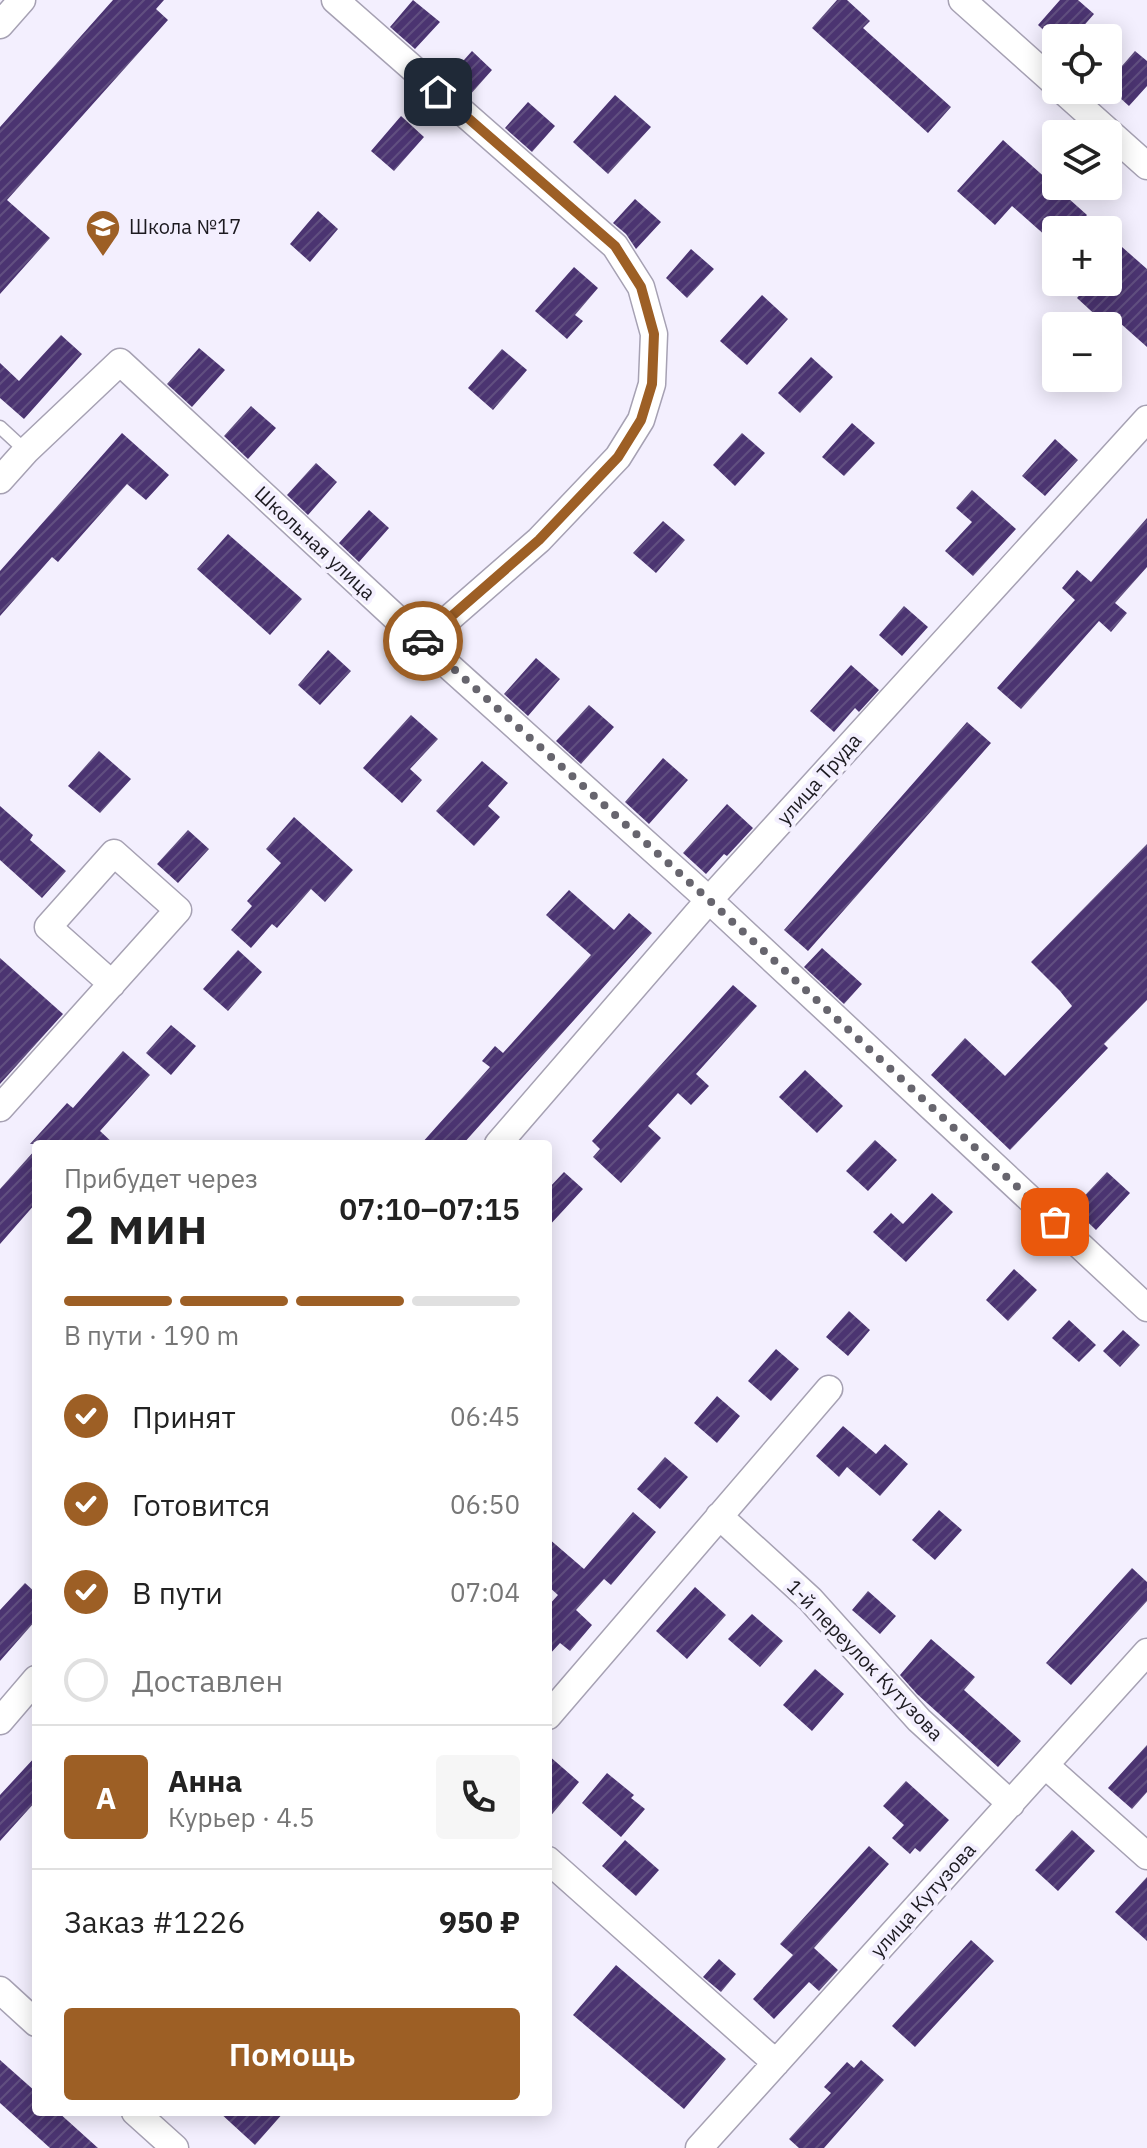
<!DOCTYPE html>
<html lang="ru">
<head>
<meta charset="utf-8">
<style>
  :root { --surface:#fff; --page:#f6f6f6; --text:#222; --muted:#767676; --line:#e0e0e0; --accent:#9d5f25 }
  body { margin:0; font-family:"IBM Plex Sans",sans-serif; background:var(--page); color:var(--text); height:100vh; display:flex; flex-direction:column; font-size:30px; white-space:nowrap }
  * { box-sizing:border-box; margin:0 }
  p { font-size:26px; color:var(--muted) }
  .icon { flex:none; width:44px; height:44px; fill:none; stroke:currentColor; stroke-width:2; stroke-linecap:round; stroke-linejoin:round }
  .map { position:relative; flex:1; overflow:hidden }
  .side { position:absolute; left:32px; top:1140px; width:520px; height:976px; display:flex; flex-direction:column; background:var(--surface); border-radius:8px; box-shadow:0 4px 20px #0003 }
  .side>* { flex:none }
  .buttons { position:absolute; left:1042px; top:24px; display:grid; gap:16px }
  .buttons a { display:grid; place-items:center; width:80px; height:80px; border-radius:8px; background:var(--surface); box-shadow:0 4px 20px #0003; font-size:40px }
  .pin { position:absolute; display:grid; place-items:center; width:68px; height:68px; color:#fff; margin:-34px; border-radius:16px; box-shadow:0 4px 12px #0006 }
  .courier { position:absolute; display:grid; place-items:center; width:80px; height:80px; margin:-40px; border:6px solid #9d5f25; border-radius:50%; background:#fff; color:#222; box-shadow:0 2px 10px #0007 }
  .overview em { font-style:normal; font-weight:600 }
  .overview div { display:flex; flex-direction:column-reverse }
  .overview { display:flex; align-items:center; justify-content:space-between; height:136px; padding:0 32px }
  h1 { font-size:52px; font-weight:600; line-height:60px }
  .bar { display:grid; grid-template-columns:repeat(4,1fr); gap:12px 8px; align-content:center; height:96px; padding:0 32px }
  .bar i { height:10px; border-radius:6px; background:var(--line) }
  .bar .active { background:var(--accent) }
  .bar p { grid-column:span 4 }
  .line { display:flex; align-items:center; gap:20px; padding:0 32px; border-top:2px solid var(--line) }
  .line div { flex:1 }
  .round { display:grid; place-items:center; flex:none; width:84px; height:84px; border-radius:8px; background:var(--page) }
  ol { padding:0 32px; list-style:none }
  li { display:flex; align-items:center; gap:24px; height:88px }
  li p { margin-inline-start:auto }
  li .icon { padding:8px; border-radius:50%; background:var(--accent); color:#fff; stroke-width:4 }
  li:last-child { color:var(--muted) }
  li i { width:44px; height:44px; border:4px solid var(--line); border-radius:50% }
  .button { display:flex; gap:16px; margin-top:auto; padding:16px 32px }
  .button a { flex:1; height:92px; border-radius:8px; background:var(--accent); color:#fff; font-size:32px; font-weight:600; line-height:92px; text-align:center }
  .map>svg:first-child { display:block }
</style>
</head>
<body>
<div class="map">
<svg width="1147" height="2148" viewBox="0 0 1147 2148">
  <defs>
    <pattern id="building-hatch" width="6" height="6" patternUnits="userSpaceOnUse" patternTransform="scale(2)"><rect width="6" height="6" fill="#4b3471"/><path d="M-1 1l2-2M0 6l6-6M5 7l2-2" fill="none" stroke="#614f80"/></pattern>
  </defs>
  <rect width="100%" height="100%" fill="#f3effe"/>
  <path fill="url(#building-hatch)" d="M 113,0 L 164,0 L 156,9 L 168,20 L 7,200 L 50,238 L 0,294 L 0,127 Z
    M 413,0 L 440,22 L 415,49 L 390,27 Z
    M 837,0 L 847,0 L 870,21 L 863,28 L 951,107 L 928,133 L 812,28 Z
    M 1060,0 L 1078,0 L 1094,14 L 1073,38 L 1052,38 L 1038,25 Z
    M 472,51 L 492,70 L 469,96 L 448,78 Z
    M 1135,51 L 1147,61 L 1147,86 L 1129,106 L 1108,87 L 1108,82 Z
    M 615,95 L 651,127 L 608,174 L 573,142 Z
    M 528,102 L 555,126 L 532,152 L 505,128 Z
    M 401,116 L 424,137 L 394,171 L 371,151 Z
    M 1003,140 L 1087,215 L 1074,230 L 1056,230 L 1056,245 L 1012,206 L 995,225 L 957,191 Z
    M 635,199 L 661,222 L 636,249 L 626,234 L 613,223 Z
    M 318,211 L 338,229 L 310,262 L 290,244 Z
    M 1122,247 L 1147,269 L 1147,347 L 1120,323 L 1113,331 L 1077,298 L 1091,282 L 1108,282 L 1108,263 Z
    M 691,249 L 714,269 L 687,298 L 666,278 Z
    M 574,267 L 598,288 L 575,315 L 583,321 L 567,339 L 535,311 Z
    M 762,295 L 788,319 L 747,365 L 720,341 Z
    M 61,335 L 82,354 L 24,419 L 0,398 L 0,363 L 19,381 Z
    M 199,348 L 225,370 L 192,407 L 167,384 Z
    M 502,349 L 527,370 L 493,410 L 468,388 Z
    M 811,357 L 833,377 L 800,413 L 778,393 Z
    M 251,406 L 276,428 L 248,459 L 224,436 Z
    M 852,423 L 875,443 L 844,476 L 822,457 Z
    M 122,433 L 169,475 L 146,500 L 127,484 L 58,562 L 52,557 L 0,616 L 0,571 Z
    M 742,433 L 765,453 L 735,486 L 713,465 Z
    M 1055,439 L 1078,460 L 1045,496 L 1022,476 Z
    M 316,463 L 337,482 L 308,515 L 287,495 Z
    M 972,490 L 1016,529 L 973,576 L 945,551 L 972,522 L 956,508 Z
    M 369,510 L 389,528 L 359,562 L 339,543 Z
    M 1147,518 L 1147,567 L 1115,603 L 1127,613 L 1111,632 L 1099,621 L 1021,709 L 997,688 L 1075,600 L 1062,588 L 1077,570 L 1091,582 Z
    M 663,521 L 685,540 L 656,573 L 633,553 Z
    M 228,534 L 302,599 L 270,635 L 197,569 Z
    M 904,606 L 928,627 L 902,656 L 879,635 Z
    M 328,650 L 351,671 L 320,705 L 298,685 Z
    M 536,658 L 560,679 L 528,716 L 504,694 Z
    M 851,665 L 879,690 L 859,712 L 855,708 L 834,732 L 810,711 Z
    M 589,705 L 614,727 L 581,764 L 556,741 Z
    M 411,715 L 438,739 L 410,769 L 422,780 L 402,803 L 363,768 Z
    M 967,722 L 991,743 L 808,951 L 784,930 Z
    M 99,751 L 131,779 L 100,813 L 68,786 Z
    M 663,758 L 688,780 L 649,824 L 625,802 Z
    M 482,761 L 508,783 L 488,806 L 500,817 L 474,846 L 436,811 Z
    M 727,804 L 753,828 L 727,856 L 724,854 L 706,874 L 683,853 Z
    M 0,806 L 33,835 L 30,840 L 66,871 L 42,898 L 0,860 Z
    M 294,817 L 353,870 L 325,902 L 311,889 L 277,928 L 272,924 L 251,948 L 231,930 L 252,906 L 247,901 L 281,863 L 266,849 Z
    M 188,830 L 209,849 L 178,883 L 157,864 Z
    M 1147,844 L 1147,1000 L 1104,1044 L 1108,1048 L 1010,1150 L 931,1075 L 965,1038 L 1005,1076 L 1072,1006 L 1060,991 L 1031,962 Z
    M 569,890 L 614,930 L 629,913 L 652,933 L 463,1144 L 421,1144 L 490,1067 L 482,1061 L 495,1046 L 503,1053 L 591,955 L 546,915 Z
    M 822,948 L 862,984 L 844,1004 L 804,967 Z
    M 238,950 L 262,972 L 228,1011 L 203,989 Z
    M 0,958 L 63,1014 L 0,1084 Z
    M 733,985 L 757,1006 L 696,1074 L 709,1086 L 691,1105 L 678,1093 L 648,1126 L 661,1138 L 621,1183 L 593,1157 L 600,1149 L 592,1141 Z
    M 171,1025 L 196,1046 L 171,1075 L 146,1053 Z
    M 123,1051 L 150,1075 L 100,1131 L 114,1144 L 30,1144 L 67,1103 L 73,1108 Z
    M 805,1070 L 843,1106 L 817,1133 L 779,1097 Z
    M 875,1140 L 897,1160 L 868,1191 L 846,1171 Z
    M 36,1149 L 36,1203 L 0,1244 L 0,1189 Z
    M 564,1172 L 583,1189 L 548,1227 L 548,1189 Z
    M 1107,1172 L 1130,1193 L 1096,1230 L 1073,1208 Z
    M 932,1193 L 953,1212 L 906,1262 L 873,1232 L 891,1213 L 903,1224 Z
    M 1014,1269 L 1037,1290 L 1008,1321 L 986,1300 Z
    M 849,1311 L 870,1330 L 848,1356 L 826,1337 Z
    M 1069,1320 L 1096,1345 L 1079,1362 L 1052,1338 Z
    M 1123,1330 L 1140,1345 L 1120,1367 L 1103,1351 Z
    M 776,1349 L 799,1369 L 771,1401 L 748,1381 Z
    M 717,1396 L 740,1416 L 717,1443 L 694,1423 Z
    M 843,1426 L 876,1454 L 885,1444 L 908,1464 L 880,1496 L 847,1467 L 839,1477 L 816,1456 Z
    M 665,1457 L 688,1477 L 660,1509 L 637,1489 Z
    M 939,1510 L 962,1530 L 935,1560 L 912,1540 Z
    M 633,1512 L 656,1532 L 611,1585 L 604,1579 L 576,1610 L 592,1625 L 570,1651 L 560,1643 L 548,1656 L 548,1606 L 558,1595 L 548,1586 L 548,1538 L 584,1569 Z
    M 1132,1568 L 1147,1582 L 1147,1601 L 1071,1685 L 1046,1663 Z
    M 25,1583 L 36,1593 L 36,1620 L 0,1661 L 0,1610 Z
    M 695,1587 L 726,1615 L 687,1659 L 656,1631 Z
    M 868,1591 L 896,1616 L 880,1634 L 852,1610 Z
    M 752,1614 L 783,1641 L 760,1667 L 728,1639 Z
    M 931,1639 L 975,1677 L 964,1690 L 1021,1741 L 998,1767 L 917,1694 L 900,1675 Z
    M 815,1669 L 844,1694 L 812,1731 L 783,1705 Z
    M 1147,1745 L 1147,1792 L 1132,1809 L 1108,1788 Z
    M 548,1755 L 579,1782 L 548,1819 Z
    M 36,1756 L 36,1801 L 0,1841 L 0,1795 Z
    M 607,1773 L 634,1795 L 631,1798 L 645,1809 L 621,1837 L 582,1803 Z
    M 906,1781 L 949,1820 L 920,1852 L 915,1848 L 910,1854 L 892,1838 L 904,1825 L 883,1806 Z
    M 1072,1830 L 1095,1851 L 1058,1891 L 1035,1870 Z
    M 625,1840 L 659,1870 L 636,1896 L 602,1866 Z
    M 869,1846 L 889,1864 L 814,1948 L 838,1970 L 819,1991 L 809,1982 L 774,2019 L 753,1999 L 793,1955 L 780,1944 Z
    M 1147,1877 L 1147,1941 L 1115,1912 Z
    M 971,1940 L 994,1961 L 915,2047 L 892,2026 Z
    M 719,1959 L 736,1974 L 721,1992 L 703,1977 Z
    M 616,1965 L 726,2059 L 684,2109 L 573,2015 Z
    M 0,2060 L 36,2092 L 36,2112 L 58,2112 L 98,2148 L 50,2148 L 0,2103 Z
    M 861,2060 L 884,2080 L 824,2148 L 799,2148 L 789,2139 L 831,2093 L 824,2087 L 847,2062 L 854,2068 Z
    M 219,2112 L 284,2112 L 255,2145 Z"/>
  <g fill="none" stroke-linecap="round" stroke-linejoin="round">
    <g stroke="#a6a1b3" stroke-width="15">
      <path id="lane" d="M 0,427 L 26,451"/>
    </g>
    <g stroke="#a6a1b3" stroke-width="29">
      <path id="street" d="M 335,0 L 615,246 L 641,287 L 654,334 L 652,384 L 641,420 L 618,457 L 539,540 L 422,642
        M 962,0 L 1056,84
        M 0,25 L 22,0
        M 1062,90 L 1147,166
        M 0,480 L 26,451 L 120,362 L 422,642 L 709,900 L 1147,1308
        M 0,1108 L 178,910 L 114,853 L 48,927 L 112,984
        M 498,1144 L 709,900 L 1147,419
        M 719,1516 L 810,1599 L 919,1720 L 1011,1804
        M 548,1716 L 829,1389
        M 0,1721 L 36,1679
        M 1045,1765 L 1147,1856
        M 548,1860 L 776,2063
        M 0,1990 L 36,2023
        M 135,2112 L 175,2148
        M 699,2148 L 1147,1652"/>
    </g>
    <use href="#lane" stroke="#fff" stroke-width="12"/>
    <use href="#street" stroke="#fff" stroke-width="26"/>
  </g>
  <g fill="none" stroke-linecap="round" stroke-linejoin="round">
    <path stroke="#67656e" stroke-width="8" stroke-dasharray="0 14.4" d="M 423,641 L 709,900 L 1055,1222"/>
    <path stroke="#9d5f25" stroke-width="10" d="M 423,641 L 539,540 L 618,457 L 641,420 L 652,384 L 654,334 L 641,287 L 615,246 L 438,92"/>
  </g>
  <defs>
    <g id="school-pin" transform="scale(1.8)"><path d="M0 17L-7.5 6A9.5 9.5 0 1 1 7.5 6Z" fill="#9d5f25" stroke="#f3effe"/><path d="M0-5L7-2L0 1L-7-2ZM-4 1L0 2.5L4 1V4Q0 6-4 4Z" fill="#fff"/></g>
  </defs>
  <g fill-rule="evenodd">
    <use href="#school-pin" x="103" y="227"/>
  </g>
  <g text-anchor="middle" stroke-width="8" stroke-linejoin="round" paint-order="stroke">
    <g font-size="20" fill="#1c1a20" stroke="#f3effe" text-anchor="start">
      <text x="129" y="234">Школа №17</text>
    </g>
    <g font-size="20" fill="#1c1a20" stroke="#f3effe">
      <text transform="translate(315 543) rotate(43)" y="7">Школьная улица</text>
      <text transform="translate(819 779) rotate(-48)" y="7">улица Труда</text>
      <text transform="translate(865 1660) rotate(46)" y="7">1-й переулок Кутузова</text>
      <text transform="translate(923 1900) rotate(-48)" y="7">улица Кутузова</text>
    </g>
  </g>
</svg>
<div class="buttons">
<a><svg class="icon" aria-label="locate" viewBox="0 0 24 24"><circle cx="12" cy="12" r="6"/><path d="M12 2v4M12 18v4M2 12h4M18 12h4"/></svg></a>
<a><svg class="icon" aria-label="layers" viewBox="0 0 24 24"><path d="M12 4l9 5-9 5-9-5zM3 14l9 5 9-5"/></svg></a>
<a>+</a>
<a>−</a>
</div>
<div class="pin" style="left:1055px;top:1222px;background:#ea580c"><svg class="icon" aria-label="bag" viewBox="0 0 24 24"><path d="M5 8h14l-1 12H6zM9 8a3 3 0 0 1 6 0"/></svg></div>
<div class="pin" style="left:438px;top:92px;background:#1f2937"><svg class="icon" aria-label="home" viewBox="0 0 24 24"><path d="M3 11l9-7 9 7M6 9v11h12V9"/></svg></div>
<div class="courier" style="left:423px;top:641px"><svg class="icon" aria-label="car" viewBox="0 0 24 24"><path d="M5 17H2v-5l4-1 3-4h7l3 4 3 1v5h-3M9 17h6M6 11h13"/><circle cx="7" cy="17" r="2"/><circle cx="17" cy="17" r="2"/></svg></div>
<section class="side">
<div class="overview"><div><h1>2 мин</h1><p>Прибудет через</p></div><em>07:10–07:15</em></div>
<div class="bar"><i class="active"></i><i class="active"></i><i class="active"></i><i></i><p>В пути · 190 m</p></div>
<ol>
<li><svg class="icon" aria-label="check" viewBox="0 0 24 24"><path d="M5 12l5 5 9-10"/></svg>Принят<p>06:45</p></li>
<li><svg class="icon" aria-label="check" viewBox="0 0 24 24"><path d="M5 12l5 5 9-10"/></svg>Готовится<p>06:50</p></li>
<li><svg class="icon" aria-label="check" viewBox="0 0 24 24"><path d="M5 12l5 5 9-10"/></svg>В пути<p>07:04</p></li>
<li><i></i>Доставлен</li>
</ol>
<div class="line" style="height:144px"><b class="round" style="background:var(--accent);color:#fff">А</b><div><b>Анна</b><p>Курьер · 4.5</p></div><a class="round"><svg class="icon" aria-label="phone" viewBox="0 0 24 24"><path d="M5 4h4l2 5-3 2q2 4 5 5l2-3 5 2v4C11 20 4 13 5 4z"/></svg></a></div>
<div class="line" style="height:104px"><div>Заказ #1226</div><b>950 ₽</b></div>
<div class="button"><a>Помощь</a></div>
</section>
</div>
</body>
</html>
